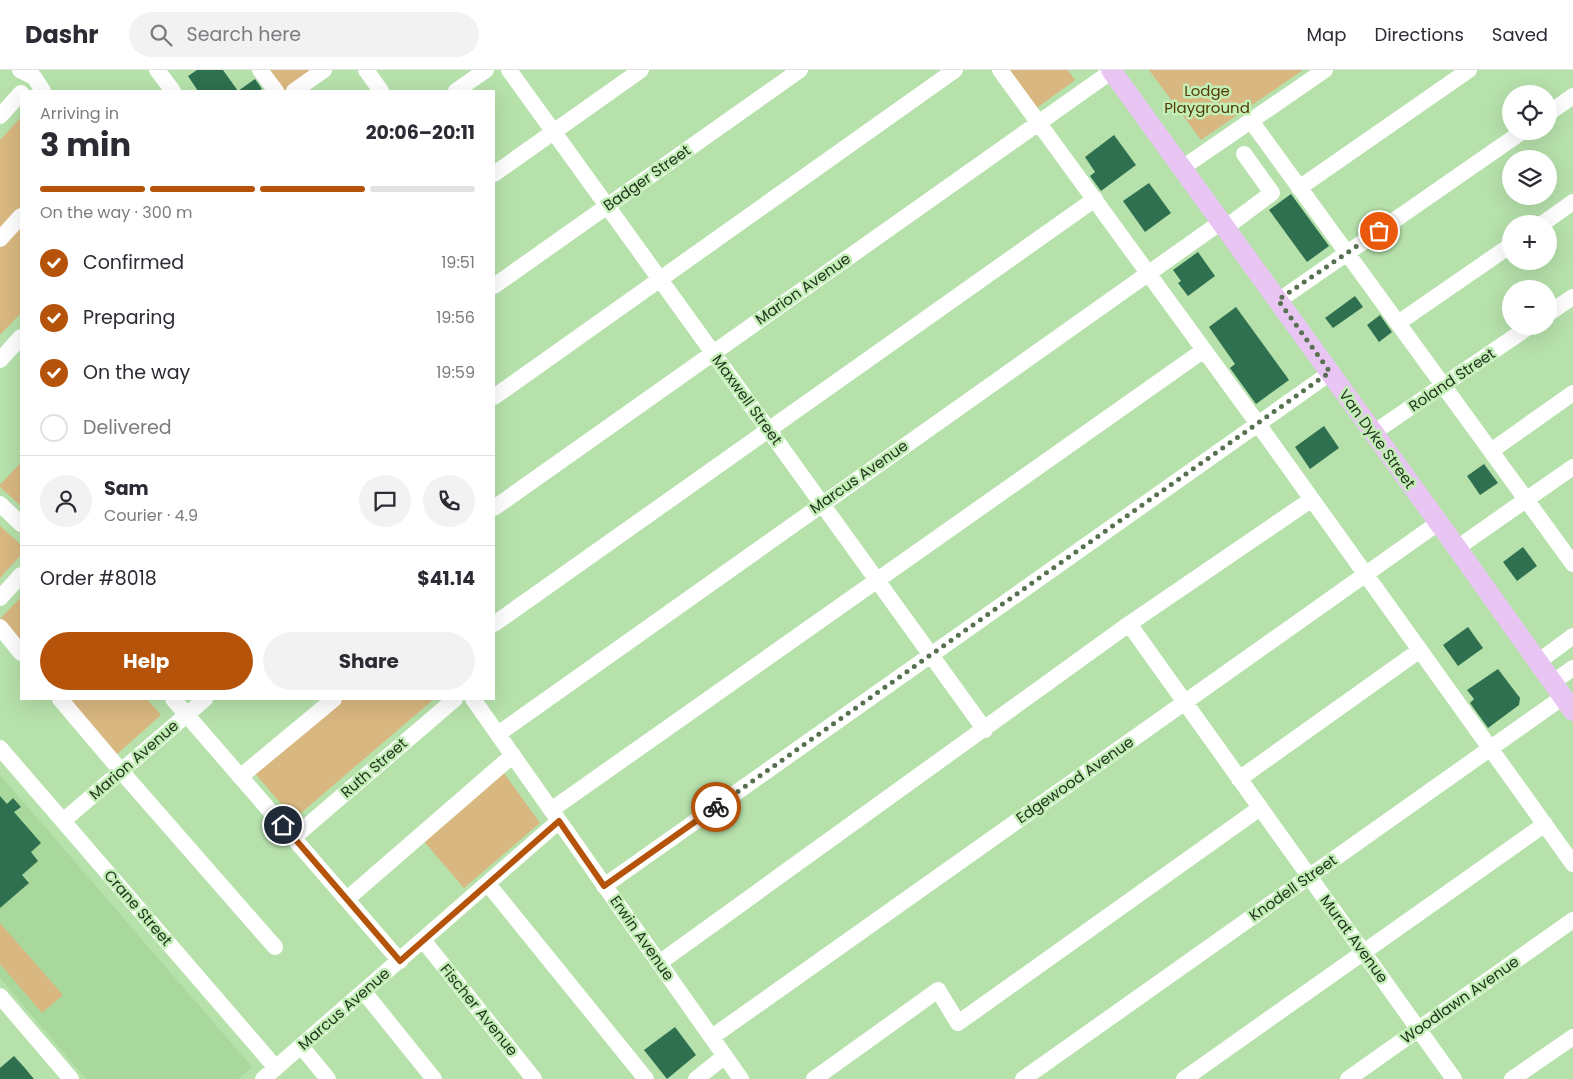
<!DOCTYPE html>
<html lang="en">
<head>
<meta charset="utf-8">
<style>
  :root { --surface:#fff; --page:#f2f2f3; --text:#2b2b33; --muted:#7c7c81; --line:#e1e1e2; --accent:#b45309 }
  body { margin:0; font-family:Poppins,sans-serif; background:var(--page); color:var(--text); height:100vh; display:flex; flex-direction:column; font-size:19px; white-space:nowrap }
  * { box-sizing:border-box; margin:0 }
  p { font-size:16px; color:var(--muted) }
  .icon { flex:none; width:28px; height:28px; fill:none; stroke:currentColor; stroke-width:2; stroke-linecap:round; stroke-linejoin:round }
  .map { position:relative; flex:1; overflow:hidden }
  .details { position:absolute; left:20px; top:20px; width:475px; height:610px; display:flex; flex-direction:column; background:var(--surface); border-radius:0px; box-shadow:0 5px 20px #0002 }
  .details>* { flex:none }
  .tools { position:absolute; left:1502px; top:15px; display:grid; gap:10px }
  .tools a { display:grid; place-items:center; width:55px; height:55px; border-radius:50%; background:var(--surface); box-shadow:0 5px 20px #0002; font-size:25px }
  .pin { position:absolute; display:grid; place-items:center; width:42px; height:42px; color:#fff; margin:-21px; border:2px solid #fff; border-radius:50%; box-shadow:0 1px 5px #0007 }
  .courier { position:absolute; display:grid; place-items:center; width:50px; height:50px; margin:-25px; border:4px solid #b45309; border-radius:50%; background:#fff; color:#222; box-shadow:0 1px 6px #0007 }
  .summary em { font-style:normal; font-weight:700 }
  .summary div { display:flex; flex-direction:column-reverse }
  .summary { display:flex; align-items:center; justify-content:space-between; height:85px; padding:0 20px }
  h1 { font-size:32px; font-weight:700; line-height:38px }
  .bar { display:grid; grid-template-columns:repeat(4,1fr); gap:8px 5px; align-content:center; height:60px; padding:0 20px }
  .bar i { height:6px; border-radius:4px; background:var(--line) }
  .bar .active { background:var(--accent) }
  .bar p { grid-column:span 4 }
  .line { display:flex; align-items:center; gap:12px; padding:0 20px; border-top:1px solid var(--line) }
  .line div { flex:1 }
  .round { display:grid; place-items:center; flex:none; width:52px; height:52px; border-radius:26px; background:var(--page) }
  ol { padding:0 20px; list-style:none }
  li { display:flex; align-items:center; gap:15px; height:55px }
  li p { margin-inline-start:auto }
  li .icon { padding:5px; border-radius:50%; background:var(--accent); color:#fff; stroke-width:4 }
  li:last-child { color:var(--muted) }
  li i { width:28px; height:28px; border:2px solid var(--line); border-radius:50% }
  .primary-button { display:flex; gap:10px; margin-top:auto; padding:10px 20px }
  .primary-button a { flex:1; height:58px; border-radius:30px; background:var(--accent); color:#fff; font-size:20px; font-weight:700; line-height:58px; text-align:center }
  .primary-button a+a { background:var(--page); color:var(--text) }
  header { display:flex; align-items:center; gap:30px; box-sizing:border-box; height:70px; padding:0 25px; background:var(--surface); border-bottom:1px solid var(--line) }
  header strong { font-size:24px }
  nav { display:flex; gap:28px; margin-inline-start:auto; font-size:18px }
  .search { width:350px; height:45px; background:var(--page); display:flex; align-items:center; gap:12px; box-sizing:border-box; padding:0 18px; border-radius:28px; color:var(--muted); font-size:19px }
  .map>svg:first-child { display:block }
</style>
</head>
<body>
<header>
<strong>Dashr</strong>
<div class="search"><svg class="icon" aria-label="search" viewBox="0 0 24 24"><circle cx="10" cy="10" r="6"/><path d="M15 15l6 6"/></svg>Search here</div>
<nav><a>Map</a><a>Directions</a><a>Saved</a></nav>
</header>
<div class="map">
<svg width="1573" height="1009" viewBox="0 0 1573 1009">
  <rect width="100%" height="100%" fill="#b6e1ab"/>
  <path fill="#a8d89b" d="M 0,705 L 252,997 L 238,1009 L 86,1009 L 0,908 Z"/>
  <path fill="#d9b780" d="M 267,0 L 317,0 L 286,21 L 283,21 Z
    M 1005,0 L 1068,0 L 1075,10 L 1034,40 Z
    M 1149,0 L 1303,0 L 1201,70 Z
    M 21,47 L 21,137 L 0,160 L 0,70 Z
    M 21,153 L 21,243 L 0,265 L 0,177 Z
    M 21,392 L 21,436 L 0,417 L 0,415 Z
    M 0,456 L 21,475 L 21,485 L 0,508 Z
    M 21,527 L 21,574 L 0,549 Z
    M 67,629 L 147,629 L 161,645 L 115,686 Z
    M 341,629 L 434,629 L 294,749 L 253,701 Z
    M 501,699 L 540,753 L 464,818 L 421,768 Z
    M 0,853 L 63,925 L 42,943 L 0,894 Z"/>
  <path fill="#2e704f" d="M 197,0 L 223,0 L 238,21 L 198,21 L 188,6 Z
    M 255,9 L 262,19 L 258,21 L 238,21 Z
    M 1114,65 L 1136,95 L 1101,121 L 1090,106 L 1095,102 L 1085,87 Z
    M 1149,113 L 1171,143 L 1145,162 L 1123,131 Z
    M 1291,124 L 1329,176 L 1307,192 L 1269,140 Z
    M 1198,182 L 1215,206 L 1188,226 L 1178,213 L 1181,211 L 1173,200 Z
    M 1355,226 L 1363,237 L 1333,258 L 1325,248 Z
    M 1236,237 L 1289,310 L 1256,334 L 1230,298 L 1235,294 L 1209,257 Z
    M 1380,245 L 1392,262 L 1379,272 L 1367,255 Z
    M 1324,356 L 1339,378 L 1310,399 L 1295,377 Z
    M 1484,394 L 1498,413 L 1480,425 L 1467,406 Z
    M 1523,477 L 1537,496 L 1517,511 L 1503,492 Z
    M 1468,557 L 1483,578 L 1458,596 L 1443,575 Z
    M 1498,599 L 1520,628 L 1519,635 L 1488,658 L 1470,633 L 1474,629 L 1467,620 Z
    M 0,726 L 7,734 L 13,728 L 21,737 L 14,742 L 41,773 L 31,782 L 38,791 L 22,805 L 29,813 L 0,838 Z
    M 675,957 L 696,985 L 667,1009 L 644,980 Z
    M 14,986 L 24,997 L 34,1009 L 0,1009 L 0,998 Z"/>
  <g fill="none" stroke-linecap="round" stroke-linejoin="round">
    <path stroke="#fff" stroke-width="16" d="M 20,0 L 34,7 L 43,21
      M 157,0 L 173,21
      M 260,0 L 276,21
      M 366,0 L 381,21
      M 509,0 L 985,660
      M 1000,0 L 1258,354 L 1573,794
      M 294,21 L 324,0
      M 456,21 L 486,0
      M 1549,43 L 1573,26
      M 0,46 L 21,23
      M 1251,51 L 1573,494
      M 1182,98 L 1325,0
      M 494,104 L 641,0
      M 1299,118 L 1469,0
      M 1542,154 L 1573,132
      M 1225,158 L 1272,123 L 1244,84
      M 0,169 L 21,146
      M 494,216 L 800,0
      M 1278,231 L 1523,61
      M 1549,243 L 1573,227
      M 1398,253 L 1511,175
      M 0,290 L 21,267
      M 494,327 L 955,0
      M 1373,363 L 1530,256
      M 1491,381 L 1573,323
      M 0,434 L 21,454
      M 494,438 L 1112,1
      M 1457,478 L 1573,397
      M 0,528 L 21,505
      M 494,554 L 1095,129
      M 1129,554 L 1454,1009
      M 0,557 L 21,583
      M 1538,592 L 1573,566
      M 1553,612 L 1573,598
      M 60,629 L 121,701 L 275,877
      M 173,629 L 400,891
      M 473,629 L 741,1009
      M 498,664 L 1221,152
      M 0,678 L 276,998
      M 240,707 L 334,629
      M 1239,709 L 1420,580
      M 551,740 L 1204,280
      M 63,751 L 205,629
      M 293,768 L 455,629
      M 488,814 L 646,1009
      M 604,816 L 1330,303
      M 347,829 L 513,685
      M 423,870 L 534,1009
      M 659,893 L 1129,554 L 1312,429
      M 364,922 L 434,1009
      M 0,926 L 71,1009
      M 712,967 L 1438,453
      M 301,976 L 328,1009
      M 263,1009 L 559,751
      M 696,1009 L 725,986
      M 814,1009 L 938,920 L 958,953 L 1260,738
      M 1023,1009 L 1563,627
      M 1184,1009 L 1545,754
      M 1348,1009 L 1573,850
      M 1512,1009 L 1573,967"/>
    <path stroke="#e9c5f4" stroke-width="20" d="M 1111,0 L 1457,478 L 1573,641"/>
  </g>
  <g fill="none" stroke-linecap="round" stroke-linejoin="round">
    <path stroke="#577150" stroke-width="5" stroke-dasharray="0 9" d="M 716,737 L 1330,302 L 1278,230 L 1379,161"/>
    <path stroke="#b45309" stroke-width="6" d="M 283,755 L 400,891 L 559,751 L 604,816 L 716,737"/>
  </g>
  <g text-anchor="middle" stroke-width="5" stroke-linejoin="round" paint-order="stroke">
    <g font-size="15" fill="#543a03" stroke="#c3efb7">
      <text x="1207" y="26">Lodge<tspan x="1207" dy="17">Playground</tspan></text>
    </g>
    <g font-size="15" fill="#24351f" stroke="#c3efb7">
      <text transform="translate(647 108) rotate(-35)" y="5">Badger Street</text>
      <text transform="translate(803 219) rotate(-35)" y="5">Marion Avenue</text>
      <text transform="translate(1452 310) rotate(-34)" y="5">Roland Street</text>
      <text transform="translate(747 330) rotate(54)" y="5">Maxwell Street</text>
      <text transform="translate(1377 369) rotate(54)" y="5">Van Dyke Street</text>
      <text transform="translate(859 407) rotate(-35)" y="5">Marcus Avenue</text>
      <text transform="translate(134 690) rotate(-41)" y="5">Marion Avenue</text>
      <text transform="translate(374 698) rotate(-41)" y="5">Ruth Street</text>
      <text transform="translate(1075 710) rotate(-35)" y="5">Edgewood Avenue</text>
      <text transform="translate(1293 818) rotate(-35)" y="5">Knodell Street</text>
      <text transform="translate(138 838) rotate(49)" y="5">Crane Street</text>
      <text transform="translate(642 868) rotate(55)" y="5">Erwin Avenue</text>
      <text transform="translate(1354 869) rotate(54)" y="5">Murat Avenue</text>
      <text transform="translate(1460 930) rotate(-35)" y="5">Woodlawn Avenue</text>
      <text transform="translate(344 939) rotate(-41)" y="5">Marcus Avenue</text>
      <text transform="translate(479 940) rotate(51)" y="5">Fischer Avenue</text>
    </g>
  </g>
</svg>
<div class="tools">
<a><svg class="icon" aria-label="locate" viewBox="0 0 24 24"><circle cx="12" cy="12" r="6"/><path d="M12 2v4M12 18v4M2 12h4M18 12h4"/></svg></a>
<a><svg class="icon" aria-label="layers" viewBox="0 0 24 24"><path d="M12 4l9 5-9 5-9-5zM3 14l9 5 9-5"/></svg></a>
<a>+</a>
<a>−</a>
</div>
<div class="pin" style="left:1379px;top:161px;background:#ea580c"><svg class="icon" aria-label="bag" viewBox="0 0 24 24"><path d="M5 8h14l-1 12H6zM9 8a3 3 0 0 1 6 0"/></svg></div>
<div class="pin" style="left:283px;top:755px;background:#1f2937"><svg class="icon" aria-label="home" viewBox="0 0 24 24"><path d="M3 11l9-7 9 7M6 9v11h12V9"/></svg></div>
<div class="courier" style="left:716px;top:737px"><svg class="icon" aria-label="bike" viewBox="0 0 24 24"><circle cx="6" cy="16" r="4"/><circle cx="18" cy="16" r="4"/><path d="M6 16l4-8h5l3 8M10 8l3 8H6M13 5h3"/></svg></div>
<section class="details">
<div class="summary"><div><h1>3 min</h1><p>Arriving in</p></div><em>20:06–20:11</em></div>
<div class="bar"><i class="active"></i><i class="active"></i><i class="active"></i><i></i><p>On the way · 300 m</p></div>
<ol>
<li><svg class="icon" aria-label="check" viewBox="0 0 24 24"><path d="M5 12l5 5 9-10"/></svg>Confirmed<p>19:51</p></li>
<li><svg class="icon" aria-label="check" viewBox="0 0 24 24"><path d="M5 12l5 5 9-10"/></svg>Preparing<p>19:56</p></li>
<li><svg class="icon" aria-label="check" viewBox="0 0 24 24"><path d="M5 12l5 5 9-10"/></svg>On the way<p>19:59</p></li>
<li><i></i>Delivered</li>
</ol>
<div class="line" style="height:90px"><a class="round"><svg class="icon" aria-label="person" viewBox="0 0 24 24"><circle cx="12" cy="8" r="4"/><path d="M4 21q1-7 8-7t8 7"/></svg></a><div><b>Sam</b><p>Courier · 4.9</p></div><a class="round"><svg class="icon" aria-label="chat" viewBox="0 0 24 24"><path d="M4 5h16v11H9l-5 4z"/></svg></a><a class="round"><svg class="icon" aria-label="phone" viewBox="0 0 24 24"><path d="M5 4h4l2 5-3 2q2 4 5 5l2-3 5 2v4C11 20 4 13 5 4z"/></svg></a></div>
<div class="line" style="height:65px"><div>Order #8018</div><b>$41.14</b></div>
<div class="primary-button"><a>Help</a><a>Share</a></div>
</section>
</div>
</body>
</html>
